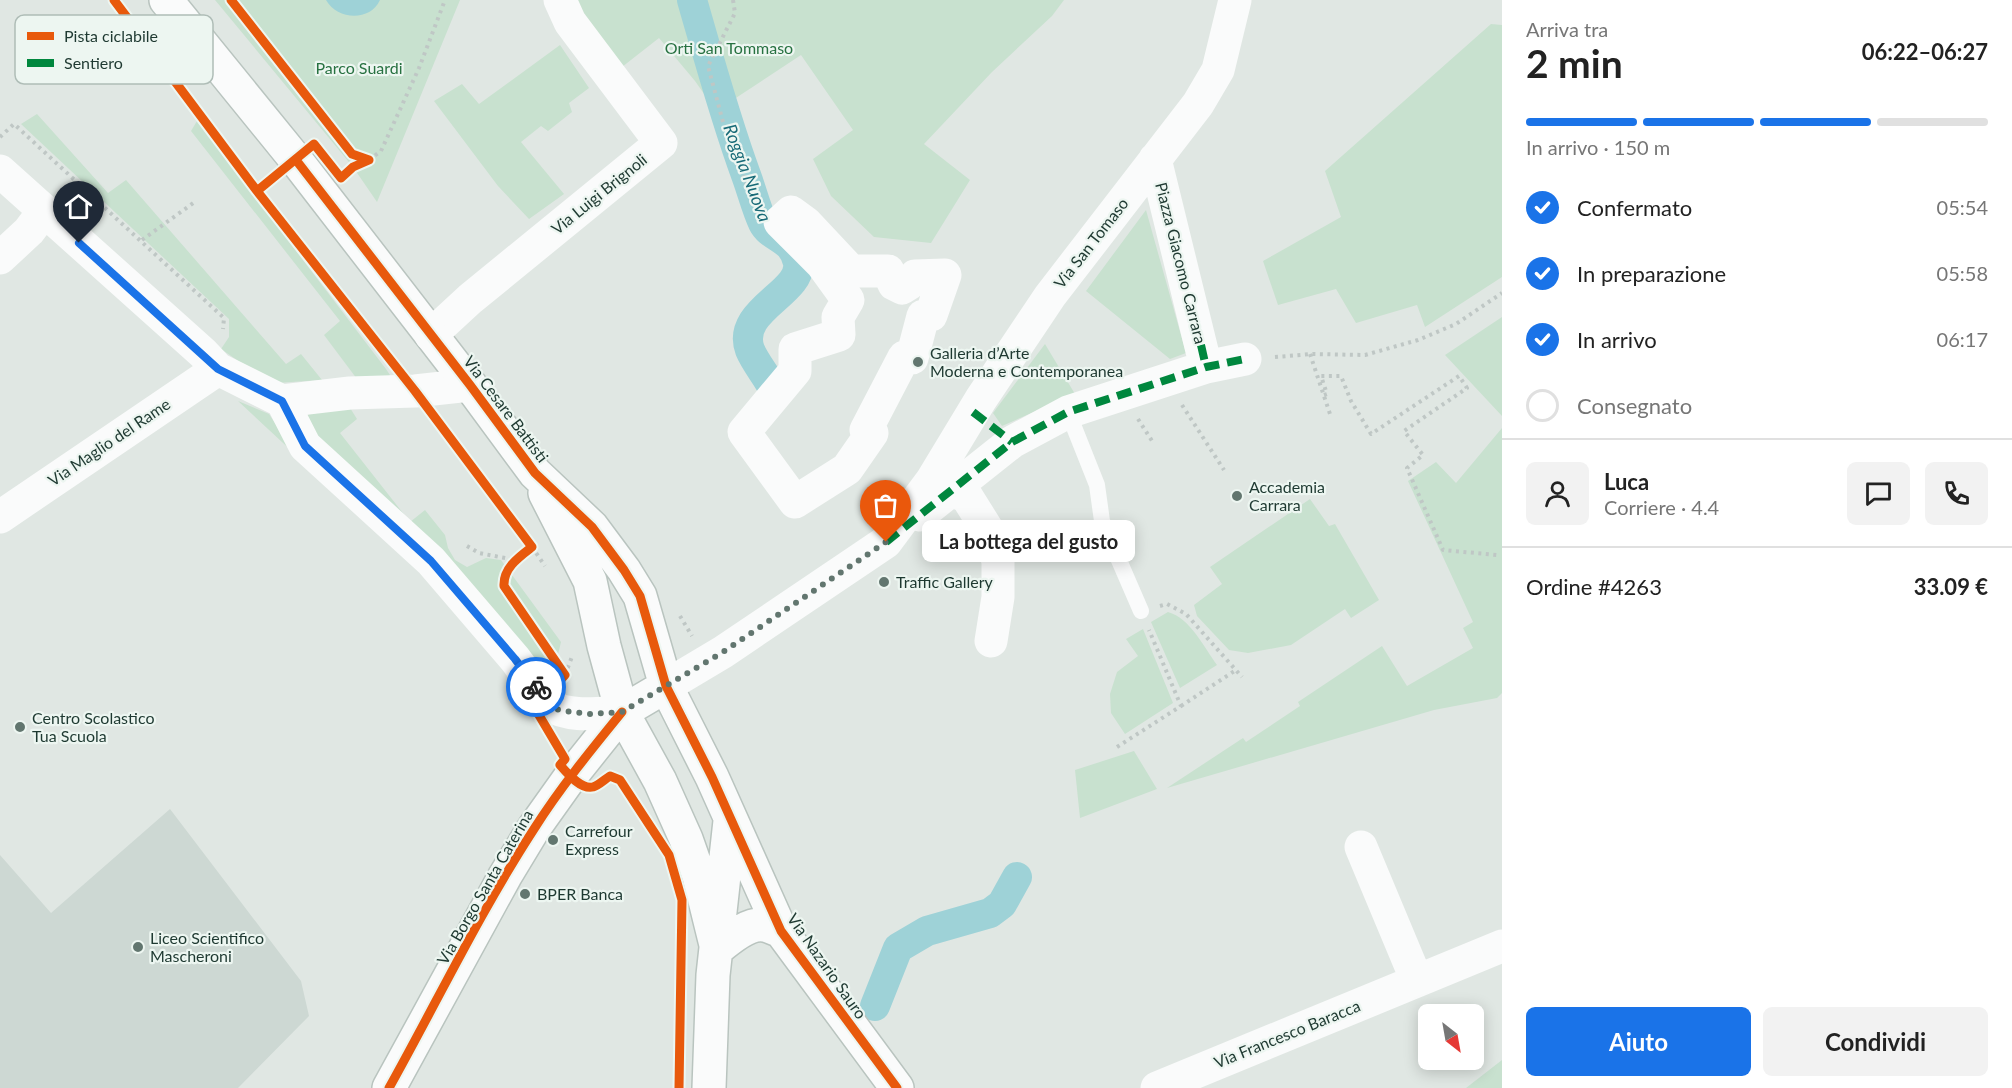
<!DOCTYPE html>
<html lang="it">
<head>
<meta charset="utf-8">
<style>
  :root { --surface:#fff; --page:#f2f2f2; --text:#222; --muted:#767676; --line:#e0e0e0; --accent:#1a73e8 }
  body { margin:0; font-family:Lato,sans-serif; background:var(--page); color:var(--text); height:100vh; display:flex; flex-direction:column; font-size:22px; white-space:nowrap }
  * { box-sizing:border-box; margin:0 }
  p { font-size:20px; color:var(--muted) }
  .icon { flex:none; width:33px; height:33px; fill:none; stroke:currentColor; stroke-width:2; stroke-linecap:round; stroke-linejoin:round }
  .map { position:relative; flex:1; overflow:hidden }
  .sheet { display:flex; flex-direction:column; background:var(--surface); width:510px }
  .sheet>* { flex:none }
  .needle { width:39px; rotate:149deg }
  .tools { position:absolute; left:1418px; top:1004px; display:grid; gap:12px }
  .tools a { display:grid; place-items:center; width:66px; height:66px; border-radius:9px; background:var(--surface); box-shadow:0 3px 15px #0003; font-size:30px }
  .pin { position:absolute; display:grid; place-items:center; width:51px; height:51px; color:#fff; margin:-62px -26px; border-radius:50% 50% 50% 0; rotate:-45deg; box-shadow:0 0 6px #0007 }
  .pin .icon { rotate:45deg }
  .courier { position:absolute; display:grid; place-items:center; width:60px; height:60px; margin:-30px; border:4px solid #1a73e8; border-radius:50%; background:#fff; color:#222; box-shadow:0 2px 8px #0007 }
  .bubble { position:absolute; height:42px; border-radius:9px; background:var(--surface); box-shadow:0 3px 15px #0003; font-size:20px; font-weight:700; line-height:42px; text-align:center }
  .headline em { font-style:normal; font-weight:700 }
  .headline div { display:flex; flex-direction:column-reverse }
  .headline { display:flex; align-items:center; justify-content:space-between; height:102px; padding:0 24px }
  h1 { font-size:39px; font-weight:700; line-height:45px }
  .bar { display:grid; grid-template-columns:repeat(4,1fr); gap:9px 6px; align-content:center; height:72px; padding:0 24px }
  .bar i { height:8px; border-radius:4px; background:var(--line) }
  .bar .active { background:var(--accent) }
  .bar p { grid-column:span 4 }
  .line { display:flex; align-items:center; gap:15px; padding:0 24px; border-top:2px solid var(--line) }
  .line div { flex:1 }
  .round { display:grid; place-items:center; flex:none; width:63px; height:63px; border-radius:9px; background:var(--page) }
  ol { padding:0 24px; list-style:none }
  li { display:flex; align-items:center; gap:18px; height:66px }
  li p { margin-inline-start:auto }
  li .icon { padding:6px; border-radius:50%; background:var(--accent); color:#fff; stroke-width:4 }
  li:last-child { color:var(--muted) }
  li i { width:33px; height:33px; border:3px solid var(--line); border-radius:50% }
  .primary-button { display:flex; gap:12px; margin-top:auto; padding:12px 24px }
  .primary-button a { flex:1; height:69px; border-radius:9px; background:var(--accent); color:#fff; font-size:24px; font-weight:700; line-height:69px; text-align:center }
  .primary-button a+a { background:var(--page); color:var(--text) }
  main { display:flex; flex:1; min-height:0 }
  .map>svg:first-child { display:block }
</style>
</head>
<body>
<main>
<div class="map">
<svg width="1502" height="1088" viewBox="0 0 1502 1088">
  <rect width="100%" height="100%" fill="#e0e7e3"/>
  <path fill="#cdd8d3" d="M 170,809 L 301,981 L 309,1016 L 238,1088 L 0,1088 L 0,855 L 51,913 Z"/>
  <path fill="#c8e1cf" d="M 215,0 L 460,0 L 377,202 L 353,167 Z
    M 548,0 L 1064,0 L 1052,16 L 992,72 L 924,144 L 970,180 L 931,243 L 874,237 L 831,196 L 813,159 L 853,130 L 801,55 L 716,111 L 695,81 L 659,38 L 622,67 Z
    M 1491,24 L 1502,25 L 1502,277 L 1425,327 L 1417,305 L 1356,323 L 1336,289 L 1278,305 L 1263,261 L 1341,217 L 1325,171 Z
    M 560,45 L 589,88 L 569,103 L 572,112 L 548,131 L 541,126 L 521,142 L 564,194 L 529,219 L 498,186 L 434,101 L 462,84 L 479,104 Z
    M 37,114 L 108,193 L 126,180 L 286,364 L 301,354 L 322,380 L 276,383 L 257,374 L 221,349 L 229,337 L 229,319 L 21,124 Z
    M 197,121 L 386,369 L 390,375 L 387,379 L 357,379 L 324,335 L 340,321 L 191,131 Z
    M 1146,210 L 1186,353 L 1170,359 L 1086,291 Z
    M 1502,317 L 1502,416 L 1445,355 Z
    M 1045,344 L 1075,394 L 1002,426 L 993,413 Z
    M 238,401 L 269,414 L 296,455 Z
    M 347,403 L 357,419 L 340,433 L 410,522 L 425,510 L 445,535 L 448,548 L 455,560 L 467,567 L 486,558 L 501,560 L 561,642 L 550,688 L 303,428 L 305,416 L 321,408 Z
    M 1502,428 L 1502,693 L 1497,698 L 1434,710 L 1167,788 L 1243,738 L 1246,742 L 1300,706 L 1298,702 L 1382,646 L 1407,686 L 1473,648 L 1463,628 L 1473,622 L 1408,481 L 1436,462 L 1456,483 Z
    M 1310,499 L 1329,526 L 1335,524 L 1379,600 L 1351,618 L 1345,609 L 1291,645 L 1248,653 L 1229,650 L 1197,616 L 1194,605 L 1222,584 L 1210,567 Z
    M 1168,612 C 1190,618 1204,647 1217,665 L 1180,688 L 1151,622 Z
    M 1143,629 L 1173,703 L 1125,734 L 1111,713 L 1110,694 L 1117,672 L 1138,656 L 1126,639 Z
    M 1134,751 L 1157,789 L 1080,818 L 1075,770 Z
    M 1502,1060 L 1502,1088 L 1466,1088 Z"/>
  <path fill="#9ed2d7" d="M 326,0 L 380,0 C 370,22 337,20 326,0 Z"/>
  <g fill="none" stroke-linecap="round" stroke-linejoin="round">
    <path stroke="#9ed2d7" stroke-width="30" d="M 692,0 C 709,59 725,118 746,175 C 752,191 756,208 763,223 C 771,239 793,237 798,263 C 803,293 735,310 750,350 C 755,362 765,374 771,385
      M 875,1006 L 898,948 L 927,931 L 990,913 L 1002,904 L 1017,877"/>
    <g stroke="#b9c4bf" stroke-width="36">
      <path id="secondary" d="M 166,0 L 296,160 L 470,385 L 535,473 L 592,527 L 624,570 L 640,596 L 666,686 L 712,777 L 781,931 L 897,1088
        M 545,493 L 590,581 L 604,646 L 622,712 L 660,781 L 686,839 L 699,876 L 717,949
        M 717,949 C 729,939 751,920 768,926 C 772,927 777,930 781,931
        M 389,1088 L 505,876 L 534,828 L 571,776 L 622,712 L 666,686
        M 709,1088 L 713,975 L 730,821"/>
    </g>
    <path stroke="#bfc7c5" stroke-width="4" stroke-dasharray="3 4.5" stroke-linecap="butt" d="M 733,0 L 735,13 L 708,66 L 723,122 L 755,206
      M 0,137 L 14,124 L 224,318 L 223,329
      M 369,160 L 381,151 L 419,68 L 445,0
      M 142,240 L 196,201
      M 1310,354 L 1331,417
      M 1275,357 L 1312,354 L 1365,355 L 1418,340 L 1456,324 L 1502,293
      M 1324,395 L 1327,394 L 1321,376 L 1341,376 L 1351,401 L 1371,434 L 1459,376 L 1467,388 L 1404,431 L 1423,455 L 1407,468 L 1443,550 L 1497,555
      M 1182,405 L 1224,470
      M 1138,419 L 1154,444
      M 467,546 L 479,553 L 515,560
      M 532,547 L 545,566
      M 1160,606 L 1167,604 L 1186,614 L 1242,677
      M 680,616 L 692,636
      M 565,675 L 573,654
      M 1181,706 L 1236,670
      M 1117,747 L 1181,706 L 1149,630"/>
    <path stroke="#fafbfb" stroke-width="16" d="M 1068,412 L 1097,485 L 1102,521 L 1141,611"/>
    <path stroke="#fafbfb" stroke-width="33" d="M 1155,159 L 1206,367
      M 0,171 L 203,353 L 218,369 L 282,401 L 350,393 L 415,391 L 470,385
      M 791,212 L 806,223 L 851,271 L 888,271 L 894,284 L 902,288 L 910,283 L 915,276 L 945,275 L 931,315 L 923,316 L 912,358 L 904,357 L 866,430 L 872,433 L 847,469 L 795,502 L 744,432 L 795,371 L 795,349 L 839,335 L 838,317 L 848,300 L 822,264 L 780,222 Z
      M 0,258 L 29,231 L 44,211
      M 431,335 L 470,299 L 661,143 L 570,22 L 560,0
      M 282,401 L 305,446 L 431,561 L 515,659 L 549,705 C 569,718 599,713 622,712
      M 933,481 L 967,497 L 992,537 L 998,562 L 998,597 L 991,641
      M 920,515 L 1012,442 L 1068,412 L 1206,367 L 1245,359
      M 0,517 L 218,369
      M 666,686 L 723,652 L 886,542 L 932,480 L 981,399 L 1050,296 L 1198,104 L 1218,70 L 1235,0
      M 1361,847 L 1417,981
      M 1157,1088 L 1502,946"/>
    <use href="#secondary" stroke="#fafbfb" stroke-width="33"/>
    <path stroke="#00873e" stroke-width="8" stroke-dasharray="15 8" stroke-linecap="butt" d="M 1201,345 L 1206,367
      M 973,412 L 1012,442
      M 886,542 L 1012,442 L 1068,412 L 1206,367 L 1245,359"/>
    <g stroke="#edf6f1" stroke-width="13">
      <path id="cycleway" d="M 114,0 L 257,191 L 415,391 L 532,547 C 519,557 503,568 504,586 L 565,675 L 544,698 L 533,705 L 565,759 L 560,765 C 567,773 581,790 593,787 C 599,785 605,779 610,776 L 620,780 L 669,855 L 682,900 L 679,1088
        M 231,0 L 352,154 L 369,160
        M 296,160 L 470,385 L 535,473 L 592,527 L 624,570 L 640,596 L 666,686 L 712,777 L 781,931 L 897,1088
        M 257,191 L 314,144 L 341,178 L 353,167 L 369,160
        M 389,1088 C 437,1002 480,912 534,829 C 560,788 591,750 622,712"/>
    </g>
    <use href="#cycleway" stroke="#e8590c" stroke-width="9"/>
  </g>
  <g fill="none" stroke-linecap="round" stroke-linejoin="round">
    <path stroke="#62766f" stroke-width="6" stroke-dasharray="0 10.8" d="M 536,687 L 549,705 L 555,709 L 572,712 L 590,714 L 622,712 L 723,652 L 886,542"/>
    <path stroke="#1a73e8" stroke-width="8" d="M 79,243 L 218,369 L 282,401 L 305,446 L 431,561 L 515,659 L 536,687"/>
  </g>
  <g fill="#62766f" stroke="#edf6f1" stroke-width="2">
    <circle cx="918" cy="362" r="6"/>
    <circle cx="1237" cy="496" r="6"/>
    <circle cx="884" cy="582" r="6"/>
    <circle cx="20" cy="727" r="6"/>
    <circle cx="553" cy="840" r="6"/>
    <circle cx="525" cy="894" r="6"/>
    <circle cx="138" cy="947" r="6"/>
  </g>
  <g text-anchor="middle" stroke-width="4.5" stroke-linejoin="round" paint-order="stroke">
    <g font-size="16" fill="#277141" stroke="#edf6f1">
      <text x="729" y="54">Orti San Tommaso</text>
      <text x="359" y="74">Parco Suardi</text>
    </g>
    <g font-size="16" fill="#1e3931" stroke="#edf6f1">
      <text transform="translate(599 194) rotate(-39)" y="6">Via Luigi Brignoli</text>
      <text transform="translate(1091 243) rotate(-52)" y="6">Via San Tomaso</text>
      <text transform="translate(1181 263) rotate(76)" y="6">Piazza Giacomo Carrara</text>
      <text transform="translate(506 409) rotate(53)" y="6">Via Cesare Battisti</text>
      <text transform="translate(109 442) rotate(-34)" y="6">Via Maglio del Rame</text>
      <text transform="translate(485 887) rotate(-60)" y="6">Via Borgo Santa Caterina</text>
      <text transform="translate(827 966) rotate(55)" y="6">Via Nazario Sauro</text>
      <text transform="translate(1287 1034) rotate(-22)" y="6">Via Francesco Baracca</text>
    </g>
    <g font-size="16" fill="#1e3931" stroke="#edf6f1" text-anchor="start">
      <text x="930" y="359">Galleria d’Arte<tspan x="930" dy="18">Moderna e Contemporanea</tspan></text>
      <text x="1249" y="493">Accademia<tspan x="1249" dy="18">Carrara</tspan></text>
      <text x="896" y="588">Traffic Gallery</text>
      <text x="32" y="724">Centro Scolastico<tspan x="32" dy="18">Tua Scuola</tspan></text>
      <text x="565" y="837">Carrefour<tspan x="565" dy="18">Express</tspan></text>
      <text x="537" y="900">BPER Banca</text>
      <text x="150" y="944">Liceo Scientifico<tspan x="150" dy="18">Mascheroni</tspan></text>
    </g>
    <g font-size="18" font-style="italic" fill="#176a77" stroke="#edf6f1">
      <text transform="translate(747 173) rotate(69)" y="6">Roggia Nuova</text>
    </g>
  </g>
  <rect x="15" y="15" width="198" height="69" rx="9" fill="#edf6f1" stroke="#afbdb7" stroke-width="1.5"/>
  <rect x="27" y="32" width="27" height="8" fill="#e8590c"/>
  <rect x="27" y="59" width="27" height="8" fill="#00873e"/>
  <g font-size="16" fill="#1e3931">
    <text x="64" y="42">Pista ciclabile</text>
    <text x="64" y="69">Sentiero</text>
  </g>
</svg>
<div class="tools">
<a><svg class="needle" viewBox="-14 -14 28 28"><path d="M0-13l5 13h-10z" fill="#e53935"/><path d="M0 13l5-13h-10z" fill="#767676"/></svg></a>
</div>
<div class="pin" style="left:886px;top:542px;background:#ea580c"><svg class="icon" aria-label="bag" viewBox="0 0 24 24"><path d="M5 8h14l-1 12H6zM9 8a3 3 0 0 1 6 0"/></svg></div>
<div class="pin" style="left:79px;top:243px;background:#1f2937"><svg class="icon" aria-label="home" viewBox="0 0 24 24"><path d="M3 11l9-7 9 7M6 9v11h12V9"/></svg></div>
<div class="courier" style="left:536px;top:687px"><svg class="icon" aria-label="bike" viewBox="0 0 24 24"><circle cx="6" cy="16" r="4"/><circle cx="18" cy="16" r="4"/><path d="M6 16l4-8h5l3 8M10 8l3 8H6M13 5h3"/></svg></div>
<div class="bubble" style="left:922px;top:520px;width:213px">La bottega del gusto</div>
</div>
<section class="sheet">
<div class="headline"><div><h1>2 min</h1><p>Arriva tra</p></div><em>06:22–06:27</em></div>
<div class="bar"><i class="active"></i><i class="active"></i><i class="active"></i><i></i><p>In arrivo · 150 m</p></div>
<ol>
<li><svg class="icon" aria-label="check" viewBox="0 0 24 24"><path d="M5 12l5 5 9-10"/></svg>Confermato<p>05:54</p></li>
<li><svg class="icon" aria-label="check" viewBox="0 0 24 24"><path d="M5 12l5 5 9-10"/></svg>In preparazione<p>05:58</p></li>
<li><svg class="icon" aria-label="check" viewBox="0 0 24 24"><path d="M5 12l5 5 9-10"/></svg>In arrivo<p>06:17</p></li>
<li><i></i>Consegnato</li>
</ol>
<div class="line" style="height:108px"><a class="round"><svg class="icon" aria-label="person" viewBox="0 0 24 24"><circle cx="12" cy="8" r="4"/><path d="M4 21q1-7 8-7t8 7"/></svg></a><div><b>Luca</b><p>Corriere · 4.4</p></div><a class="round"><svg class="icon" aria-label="chat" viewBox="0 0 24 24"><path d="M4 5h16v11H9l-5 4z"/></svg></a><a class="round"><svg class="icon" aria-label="phone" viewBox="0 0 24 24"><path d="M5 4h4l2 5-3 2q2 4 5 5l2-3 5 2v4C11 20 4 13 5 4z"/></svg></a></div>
<div class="line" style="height:78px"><div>Ordine #4263</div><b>33.09 €</b></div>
<div class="primary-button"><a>Aiuto</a><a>Condividi</a></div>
</section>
</main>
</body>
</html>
